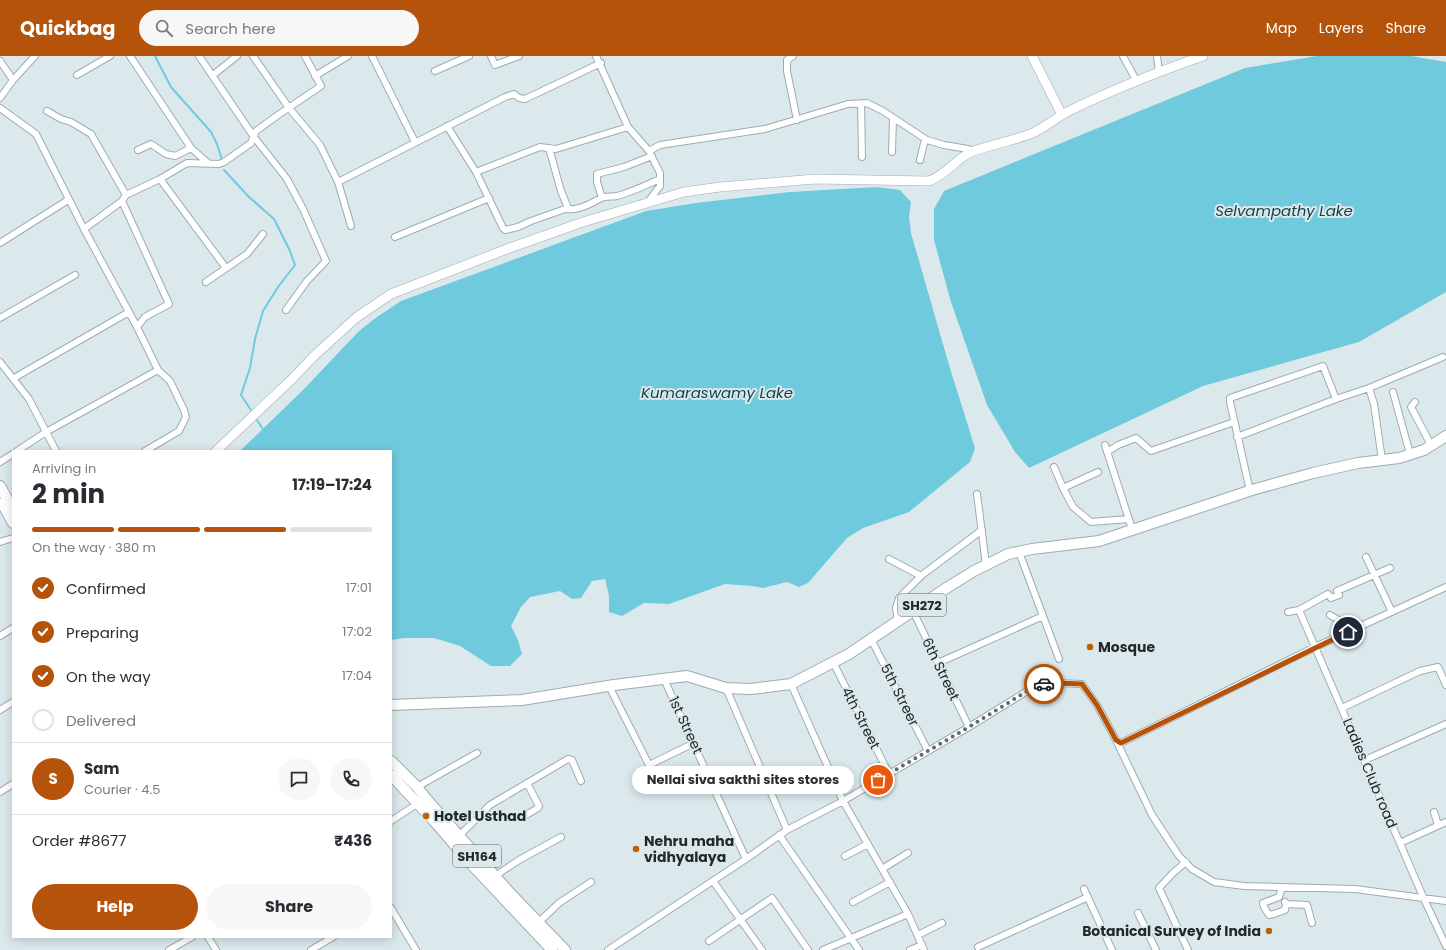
<!DOCTYPE html>
<html lang="en">
<head>
<meta charset="utf-8">
<style>
  :root { --surface:#fff; --page:#f7f7f7; --text:#2b2b33; --muted:#7c7c81; --line:#e1e1e2; --accent:#b45309 }
  body { margin:0; font-family:Poppins,sans-serif; background:var(--page); color:var(--text); height:100vh; display:flex; flex-direction:column; font-size:15px; white-space:nowrap }
  * { box-sizing:border-box; margin:0 }
  p { font-size:13px; color:var(--muted) }
  .icon { flex:none; width:22px; height:22px; fill:none; stroke:currentColor; stroke-width:2; stroke-linecap:round; stroke-linejoin:round }
  .map { position:relative; flex:1; overflow:hidden }
  .panel { position:absolute; left:12px; top:394px; width:380px; height:488px; display:flex; flex-direction:column; background:var(--surface); border-radius:0px; box-shadow:0 2px 10px #0003 }
  .panel>* { flex:none }
  .pin { position:absolute; display:grid; place-items:center; width:34px; height:34px; color:#fff; margin:-17px; border:2px solid #fff; border-radius:50%; box-shadow:0 1px 4px #0007 }
  .courier { position:absolute; display:grid; place-items:center; width:40px; height:40px; margin:-20px; border:3px solid #b45309; border-radius:50%; background:#fff; color:#222; box-shadow:0 1px 5px #0007 }
  .bubble { position:absolute; height:28px; border-radius:14px; background:var(--surface); box-shadow:0 2px 10px #0003; font-size:13px; font-weight:700; line-height:28px; text-align:center }
  .overview em { font-style:normal; font-weight:700 }
  .overview div { display:flex; flex-direction:column-reverse }
  .overview { display:flex; align-items:center; justify-content:space-between; height:68px; padding:0 20px }
  h1 { font-size:26px; font-weight:700; line-height:30px }
  .bar { display:grid; grid-template-columns:repeat(4,1fr); gap:6px 4px; align-content:center; height:48px; padding:0 20px }
  .bar i { height:5px; border-radius:3px; background:var(--line) }
  .bar .current { background:var(--accent) }
  .bar p { grid-column:span 4 }
  .line { display:flex; align-items:center; gap:10px; padding:0 20px; border-top:1px solid var(--line) }
  .line div { flex:1 }
  .round { display:grid; place-items:center; flex:none; width:42px; height:42px; border-radius:21px; background:var(--page) }
  ol { padding:0 20px; list-style:none }
  li { display:flex; align-items:center; gap:12px; height:44px }
  li p { margin-inline-start:auto }
  li .icon { padding:4px; border-radius:50%; background:var(--accent); color:#fff; stroke-width:4 }
  li:last-child { color:var(--muted) }
  li i { width:22px; height:22px; border:2px solid var(--line); border-radius:50% }
  .action { display:flex; gap:8px; margin-top:auto; padding:8px 20px }
  .action a { flex:1; height:46px; border-radius:24px; background:var(--accent); color:#fff; font-size:16px; font-weight:700; line-height:46px; text-align:center }
  .action a+a { background:var(--page); color:var(--text) }
  header { display:flex; align-items:center; gap:24px; box-sizing:border-box; height:56px; padding:0 20px; background:var(--accent); color:#fff }
  header strong { font-size:19px }
  nav { display:flex; gap:22px; margin-inline-start:auto; font-size:14px }
  .search { width:280px; height:36px; background:var(--page); display:flex; align-items:center; gap:10px; box-sizing:border-box; padding:0 14px; border-radius:22px; color:var(--muted); font-size:15px }
  .map>svg:first-child { display:block }
</style>
</head>
<body>
<header>
<strong>Quickbag</strong>
<div class="search"><svg class="icon" aria-label="search" viewBox="0 0 24 24"><circle cx="10" cy="10" r="6"/><path d="M15 15l6 6"/></svg>Search here</div>
<nav><a>Map</a><a>Layers</a><a>Share</a></nav>
</header>
<div class="map">
<svg width="1446" height="894" viewBox="0 0 1446 894">
  <rect width="100%" height="100%" fill="#dbe9ec"/>
  <path fill="#70cade" d="M 1317,0 L 1411,0 L 1446,6 L 1446,236 L 1359,286 L 1203,330 L 1029,412 L 1015,396 L 987,349 L 951,246 L 934,184 L 934,153 L 944,135 L 1245,12 Z
    M 877,131 L 900,134 L 911,146 L 909,161 L 911,177 L 949,309 L 975,392 L 970,406 L 909,456 L 863,472 L 847,482 L 808,527 L 799,531 L 787,526 L 763,532 L 752,530 L 725,528 L 669,548 L 644,547 L 622,560 L 609,556 L 609,540 L 605,523 L 592,525 L 581,542 L 572,543 L 560,535 L 530,541 L 521,551 L 511,570 L 518,584 L 522,598 L 510,610 L 491,610 L 460,590 L 434,582 L 405,582 L 391,584 L 391,395 L 240,395 L 304,333 L 359,275 L 377,261 L 401,245 L 646,155 L 696,147 L 790,136 Z"/>
  <g fill="none" stroke-linecap="round" stroke-linejoin="round">
    <path stroke="#70cade" stroke-width="2" d="M 155,0 L 171,31 L 211,76 L 217,88 L 222,104
      M 224,114 L 249,141 L 274,163 L 290,195 L 295,209 L 278,231 L 263,255 L 255,283 L 250,312 L 241,339 L 251,354
      M 257,364 L 264,375"/>
    <g stroke="#9facaf" stroke-width="8">
      <path id="street" d="M 130,0 L 191,92 L 208,107
        M 199,0 L 254,81 L 287,123 L 303,153 L 326,205 L 307,225 L 286,254
        M 253,0 L 289,52 L 320,89 L 338,126 L 351,170
        M 372,0 L 415,86
        M 491,0 L 495,9 L 519,0
        M 596,0 L 628,71 L 649,95 L 660,117 L 660,130 L 647,147
        M 793,0 L 787,4 L 787,15 L 797,64
        M 1123,0 L 1137,26
        M 1157,0 L 1159,16
        M 0,5 L 13,24
        M 435,15 L 469,0
        M 77,19 L 110,0
        M 213,19 L 237,0
        M 315,20 L 348,0
        M 0,42 L 13,24 L 35,0
        M 861,48 L 862,101
        M 0,52 L 36,78 L 84,173 L 122,145 L 169,248 L 145,261 L 137,271 L 158,314 L 170,325 L 184,354 L 186,361 L 179,375 L 145,395
        M 47,55 L 61,63 L 71,66 L 91,78 L 126,139
        M 447,70 L 476,116 L 540,91 L 556,93 L 628,71
        M 138,94 L 151,88 L 166,98 L 175,100 L 191,92
        M 649,95 L 660,89 L 765,73 L 848,48 L 867,47 L 883,55 L 927,84 L 944,89 L 968,93 L 972,96
        M 892,96 L 893,62
        M 920,104 L 925,83
        M 476,116 L 503,172 L 505,174 L 518,171 L 531,165 L 568,152 L 561,135 L 549,92
        M 160,123 L 226,212
        M 338,126 L 505,41 L 514,38 L 519,42 L 525,43 L 601,7
        M 602,142 L 597,126 L 597,118 L 624,111 L 652,100
        M 122,145 L 126,139 L 160,123 L 187,107 L 219,108 L 224,106 L 251,87 L 256,75 L 278,59 L 321,30 L 305,0
        M 567,153 C 578,155 592,147 601,142 C 606,140 612,141 617,140 C 632,136 646,129 660,123
        M 84,173 L 137,271
        M 395,181 L 489,142
        M 0,187 L 68,144
        M 206,226 L 247,198 L 263,178
        M 0,262 L 75,219
        M 0,306 L 29,343 L 56,395
        M 14,322 L 129,256
        M 1369,332 L 1374,348 L 1382,404
        M 1393,336 L 1410,398
        M 1415,346 L 1411,351 L 1431,389
        M 1237,381 L 1336,343 L 1369,332 L 1443,301
        M 1105,389 L 1132,473
        M 17,395 L 46,376 L 158,314
        M 1107,396 L 1118,389 L 1136,382 L 1151,395 L 1234,366
        M 0,406 L 13,398
        M 1054,411 L 1063,432 L 1073,451 L 1091,466 L 1129,463
        M 1063,432 L 1098,416
        M 1250,435 L 1230,346 L 1230,342 L 1323,310 L 1336,343
        M 977,438 L 986,509
        M 0,486 L 13,482
        M 1366,501 L 1392,556
        M 889,503 L 921,520
        M 1299,554 L 1424,843 L 1446,890
        M 913,555 L 969,671
        M 1288,556 L 1299,554 L 1328,538 L 1331,542 L 1339,539 L 1337,535 L 1390,512
        M 1330,559 L 1342,566 L 1348,576
        M 1043,560 L 1059,603
        M 898,565 L 896,552 L 899,542 L 922,519 L 982,474
        M 0,580 L 13,572
        M 871,583 L 928,695
        M 833,606 L 889,718
        M 938,607 L 1043,560 L 1019,496
        M 664,623 L 746,803
        M 791,628 L 843,745 L 908,858 L 924,894
        M 609,630 L 649,709 L 694,687
        M 726,632 L 787,774
        M 1342,652 L 1420,615 L 1438,611 L 1446,629
        M 0,654 L 13,646
        M 1116,684 L 1121,687 L 1315,591 L 1446,531
        M 1365,704 L 1446,668
        M 417,731 L 477,697
        M 0,736 L 13,728
        M 1434,756 L 1438,769
        M 521,762 L 538,752 L 539,750 L 527,727
        M 391,765 L 417,748
        M 779,779 L 859,894
        M 459,780 L 490,749 L 568,703 L 572,704 L 581,725
        M 1400,787 L 1446,766
        M 845,800 L 868,788
        M 1186,806 L 1173,817 L 1159,832 L 1188,894
        M 882,813 L 908,797
        M 495,820 L 519,804 L 561,781
        M 713,825 L 762,894
        M 1282,831 L 1279,841 L 1263,847 L 1264,851 L 1269,859 L 1274,858 L 1285,854 L 1286,848
        M 1084,833 L 1112,894
        M 853,846 L 890,826
        M 1285,846 L 1286,848 L 1307,849 L 1312,867
        M 391,852 L 416,894
        M 1138,857 L 1156,894
        M 538,867 L 559,847 L 591,826
        M 918,879 L 942,867
        M 208,881 L 216,894
        M 709,885 L 772,842 L 808,894
        M 978,891 L 1088,841
        M 169,894 L 192,881
        M 311,894 L 333,881
        M 608,894 L 746,803 L 787,774 L 843,745 L 969,671 L 1037,629 L 1057,627 L 1082,628 L 1097,649 L 1116,684 L 1152,759 L 1179,800 L 1192,813 L 1214,826 L 1244,830 L 1355,833 L 1446,845
        M 823,894 L 908,858
        M 910,894 L 922,889"/>
    </g>
    <g stroke="#9facaf" stroke-width="10">
      <path id="secondary" d="M 1032,0 L 1062,59
        M 216,395 L 291,324 L 315,299 L 357,261 L 391,238 L 507,193 L 583,166 L 684,136 L 720,131 L 815,123 L 929,125 C 946,119 956,103 971,96 C 991,88 1015,85 1035,76 C 1047,70 1057,61 1069,55 C 1112,34 1157,16 1203,0"/>
    </g>
    <g stroke="#9facaf" stroke-width="12">
      <path id="primary" d="M 0,430 L 13,454
        M 2,447 L 13,467
        M 391,649 L 522,644 L 614,629 L 687,620 L 726,632 L 751,633 L 791,628 L 849,598 L 948,531 L 974,515 L 1008,498 L 1032,493 L 1099,485 L 1252,434 L 1313,417 L 1358,407 L 1399,402 L 1424,394 L 1446,380
        M 391,705 L 417,731 L 429,746 L 510,837 L 565,894
        M 391,719 L 435,766 L 472,809 L 552,894"/>
    </g>
    <use href="#street" stroke="#fff" stroke-width="6"/>
    <use href="#secondary" stroke="#fff" stroke-width="9"/>
    <use href="#primary" stroke="#fff" stroke-width="10"/>
  </g>
  <g fill="none" stroke-linecap="round" stroke-linejoin="round">
    <path stroke="#636c6d" stroke-width="4" stroke-dasharray="0 7.2" d="M 878,724 L 969,671 L 1037,629 L 1044,628"/>
    <path stroke="#b45309" stroke-width="5" d="M 1044,628 L 1057,627 L 1082,628 L 1097,649 L 1116,684 L 1121,687 L 1348,576"/>
  </g>
  <g fill="#bc6106" stroke="#dbe9ec" stroke-width="1.5">
    <circle cx="1090" cy="591" r="4"/>
    <circle cx="426" cy="760" r="4"/>
    <circle cx="636" cy="793" r="4"/>
    <circle cx="1269" cy="875" r="4"/>
  </g>
  <g text-anchor="middle" stroke-width="4" stroke-linejoin="round" paint-order="stroke">
    <g fill="#dbe9ec" stroke="#5a6264" stroke-width="1">
      <rect x="898" y="538" width="48" height="22" rx="3"/>
      <rect x="453" y="789" width="48" height="22" rx="3"/>
    </g>
    <g font-size="13" font-weight="bold" fill="#232829">
      <text x="922" y="554">SH272</text>
      <text x="477" y="805">SH164</text>
    </g>
    <g font-size="14" font-weight="bold" fill="#232829" stroke="#dbe9ec" text-anchor="start">
      <text x="1098" y="596">Mosque</text>
      <text x="434" y="765">Hotel Usthad</text>
      <text x="644" y="790">Nehru maha<tspan x="644" dy="16">vidhyalaya</tspan></text>
      <text x="1261" y="880" text-anchor="end">Botanical Survey of India</text>
    </g>
    <g font-size="14" fill="#232829" stroke="#dbe9ec">
      <text transform="translate(941 613) rotate(64)" y="5">6th Street</text>
      <text transform="translate(900 639) rotate(63)" y="5">5th Streer</text>
      <text transform="translate(861 662) rotate(63)" y="5">4th Street</text>
      <text transform="translate(686 669) rotate(65)" y="5">1st Street</text>
      <text transform="translate(1370 717) rotate(67)" y="5">Ladies Club road</text>
    </g>
    <g font-size="15" font-style="italic" fill="#133e47" stroke="#dbe9ec">
      <text x="1284" y="160">Selvampathy Lake</text>
      <text x="717" y="342">Kumaraswamy Lake</text>
    </g>
  </g>
</svg>
<div class="pin" style="left:878px;top:724px;background:#ea580c"><svg class="icon" aria-label="bag" viewBox="0 0 24 24"><path d="M5 8h14l-1 12H6zM9 8a3 3 0 0 1 6 0"/></svg></div>
<div class="pin" style="left:1348px;top:576px;background:#1f2937"><svg class="icon" aria-label="home" viewBox="0 0 24 24"><path d="M3 11l9-7 9 7M6 9v11h12V9"/></svg></div>
<div class="courier" style="left:1044px;top:628px"><svg class="icon" aria-label="car" viewBox="0 0 24 24"><path d="M5 17H2v-5l4-1 3-4h7l3 4 3 1v5h-3M9 17h6M6 11h13"/><circle cx="7" cy="17" r="2"/><circle cx="17" cy="17" r="2"/></svg></div>
<div class="bubble" style="left:632px;top:710px;width:222px">Nellai siva sakthi sites stores</div>
<section class="panel">
<div class="overview"><div><h1>2 min</h1><p>Arriving in</p></div><em>17:19–17:24</em></div>
<div class="bar"><i class="current"></i><i class="current"></i><i class="current"></i><i></i><p>On the way · 380 m</p></div>
<ol>
<li><svg class="icon" aria-label="check" viewBox="0 0 24 24"><path d="M5 12l5 5 9-10"/></svg>Confirmed<p>17:01</p></li>
<li><svg class="icon" aria-label="check" viewBox="0 0 24 24"><path d="M5 12l5 5 9-10"/></svg>Preparing<p>17:02</p></li>
<li><svg class="icon" aria-label="check" viewBox="0 0 24 24"><path d="M5 12l5 5 9-10"/></svg>On the way<p>17:04</p></li>
<li><i></i>Delivered</li>
</ol>
<div class="line" style="height:72px"><b class="round" style="background:var(--accent);color:#fff">S</b><div><b>Sam</b><p>Courier · 4.5</p></div><a class="round"><svg class="icon" aria-label="chat" viewBox="0 0 24 24"><path d="M4 5h16v11H9l-5 4z"/></svg></a><a class="round"><svg class="icon" aria-label="phone" viewBox="0 0 24 24"><path d="M5 4h4l2 5-3 2q2 4 5 5l2-3 5 2v4C11 20 4 13 5 4z"/></svg></a></div>
<div class="line" style="height:52px"><div>Order #8677</div><b>₹436</b></div>
<div class="action"><a>Help</a><a>Share</a></div>
</section>
</div>
</body>
</html>
